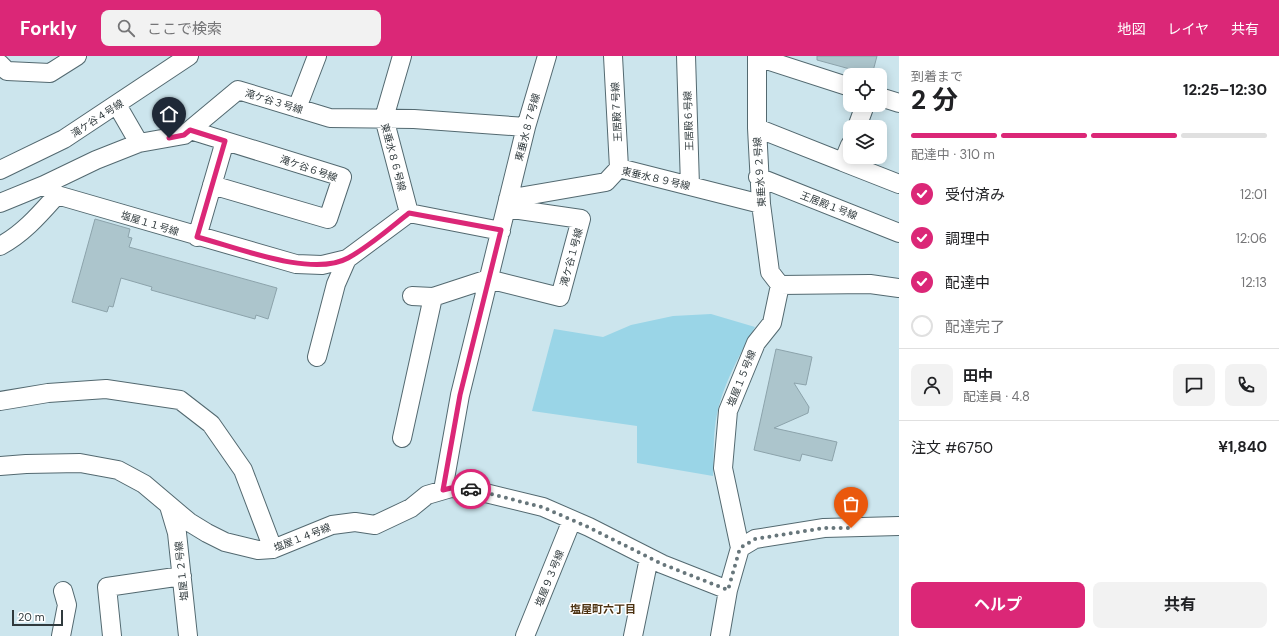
<!DOCTYPE html>
<html lang="ja">
<head>
<meta charset="utf-8">
<style>
  :root { --surface:#fff; --page:#f2f2f2; --text:#202124; --muted:#757577; --line:#e0e0e0; --accent:#db2777 }
  body { margin:0; font-family:"DM Sans","Noto Sans JP",sans-serif; background:var(--page); color:var(--text); height:100vh; display:flex; flex-direction:column; font-size:15px; white-space:nowrap }
  * { box-sizing:border-box; margin:0 }
  p { font-size:13px; color:var(--muted) }
  .icon { flex:none; width:22px; height:22px; fill:none; stroke:currentColor; stroke-width:2; stroke-linecap:round; stroke-linejoin:round }
  .map { position:relative; flex:1; overflow:hidden }
  .panel { display:flex; flex-direction:column; background:var(--surface); width:380px }
  .panel>* { flex:none }
  .tools { position:absolute; left:843px; top:12px; display:grid; gap:8px }
  .tools a { display:grid; place-items:center; width:44px; height:44px; border-radius:8px; background:var(--surface); box-shadow:0 2px 10px #0003; font-size:20px }
  .scale { position:absolute; left:12px; bottom:10px; width:51px; box-sizing:border-box; padding-left:4px; border:2px solid #303a3d; border-top:0; font-size:11px; line-height:14px; white-space:nowrap; color:#303a3d; -webkit-text-stroke:3px #fff; paint-order:stroke }
  .pin { position:absolute; display:grid; place-items:center; width:34px; height:34px; color:#fff; margin:-41px -17px; border-radius:50% 50% 50% 0; rotate:-45deg; box-shadow:0 0 4px #0007 }
  .pin .icon { rotate:45deg }
  .courier { position:absolute; display:grid; place-items:center; width:40px; height:40px; margin:-20px; border:3px solid #db2777; border-radius:50%; background:#fff; color:#222; box-shadow:0 1px 5px #0007 }
  .overview em { font-style:normal; font-weight:700 }
  .overview div { display:flex; flex-direction:column-reverse }
  .overview { display:flex; align-items:center; justify-content:space-between; height:68px; padding:0 12px }
  h1 { font-size:26px; font-weight:700; line-height:30px }
  .bar { display:grid; grid-template-columns:repeat(4,1fr); gap:6px 4px; align-content:center; height:48px; padding:0 12px }
  .bar i { height:5px; border-radius:3px; background:var(--line) }
  .bar .current { background:var(--accent) }
  .bar p { grid-column:span 4 }
  .line { display:flex; align-items:center; gap:10px; padding:0 12px; border-top:1px solid var(--line) }
  .line div { flex:1 }
  .round { display:grid; place-items:center; flex:none; width:42px; height:42px; border-radius:8px; background:var(--page) }
  ol { padding:0 12px; list-style:none }
  li { display:flex; align-items:center; gap:12px; height:44px }
  li p { margin-inline-start:auto }
  li .icon { padding:4px; border-radius:50%; background:var(--accent); color:#fff; stroke-width:4 }
  li:last-child { color:var(--muted) }
  li i { width:22px; height:22px; border:2px solid var(--line); border-radius:50% }
  .button { display:flex; gap:8px; margin-top:auto; padding:8px 12px }
  .button a { flex:1; height:46px; border-radius:8px; background:var(--accent); color:#fff; font-size:16px; font-weight:700; line-height:46px; text-align:center }
  .button a+a { background:var(--page); color:var(--text) }
  header { display:flex; align-items:center; gap:24px; box-sizing:border-box; height:56px; padding:0 20px; background:var(--accent); color:#fff }
  header strong { font-size:19px }
  nav { display:flex; gap:22px; margin-inline-start:auto; font-size:14px }
  .search { width:280px; height:36px; background:var(--page); display:flex; align-items:center; gap:10px; box-sizing:border-box; padding:0 14px; border-radius:8px; color:var(--muted); font-size:15px }
  main { display:flex; flex:1; min-height:0 }
  .map>svg:first-child { display:block }
</style>
</head>
<body>
<header>
<strong>Forkly</strong>
<div class="search"><svg class="icon" aria-label="search" viewBox="0 0 24 24"><circle cx="10" cy="10" r="6"/><path d="M15 15l6 6"/></svg>ここで検索</div>
<nav><a>地図</a><a>レイヤ</a><a>共有</a></nav>
</header>
<main>
<div class="map">
<svg width="899" height="580" viewBox="0 0 899 580">
  <rect width="100%" height="100%" fill="#cce5ed"/>
  <path fill="#9ad5e7" d="M 711,258 L 755,271 C 738,302 719,335 715,371 C 713,387 714,404 713,420 L 637,407 L 637,370 L 532,355 L 554,273 L 603,281 L 631,269 L 673,260 Z"/>
  <path fill="#acc5cc" stroke="#8ca3ab" d="M 817,0 L 877,0 L 872,19 L 817,4 Z
    M 95,163 L 130,173 L 128,181 L 132,182 L 129,191 L 277,232 L 268,263 L 256,259 L 255,263 L 151,234 L 152,231 L 121,222 L 113,251 L 109,250 L 107,256 L 72,246 Z
    M 776,293 L 812,301 L 806,329 L 794,327 L 809,351 L 808,357 L 774,372 L 837,386 L 832,405 L 802,398 L 800,405 L 754,394 Z"/>
  <g fill="none" stroke-linecap="round" stroke-linejoin="round">
    <g stroke="#536970" stroke-width="20">
      <path id="minor" d="M 402,0 L 384,62 L 409,157
        M 613,0 L 619,112
        M 686,0 L 690,130
        M 757,0 L 757,72 L 761,148 L 770,216 L 780,229
        M 757,1 L 850,31
        M 0,8 L 7,15 L 50,17 L 77,0
        M 880,41 L 899,47
        M 117,49 L 139,87
        M 297,52 L 317,0
        M 857,71 L 865,49
        M 757,72 L 843,106 L 850,89
        M 190,74 L 342,121 L 328,163 L 212,129
        M 843,106 L 899,128
        M 0,114 L 64,83 L 189,0
        M 758,121 L 899,177
        M 44,129 L 96,104 L 139,87 L 184,79 L 238,34 L 330,62 L 414,63 L 526,71
        M 508,143 L 606,126 L 619,112 L 761,148
        M 0,147 L 44,129 L 57,139 L 296,208 L 322,209 L 347,203 L 409,157
        M 409,157 L 501,175
        M 197,181 L 225,85
        M 0,190 C 23,178 40,158 57,139
        M 488,223 L 560,241 L 581,163 L 506,152
        M 780,229 L 870,228 L 899,232
        M 412,240 L 433,241
        M 317,301 L 336,228 L 347,203
        M 0,345 L 48,337 L 106,333 L 180,344 L 211,368 L 243,414 L 273,493
        M 402,382 L 433,241 L 488,223
        M 0,410 L 26,408 L 80,407 L 118,414 L 144,428 L 189,466 L 207,477 L 225,486 L 258,494 L 273,493 L 332,469 L 355,466 L 375,469 L 411,452 L 427,439 L 451,432 L 469,433 L 543,451 L 589,471 L 662,508 L 728,534 L 740,492 L 755,483 L 824,472 L 899,470
        M 443,434 L 460,339 L 526,71 L 547,0
        M 169,450 L 177,477 L 188,580
        M 740,492 L 723,412 L 728,355 L 756,287 L 772,267 L 780,229
        M 61,580 L 67,549 L 63,535
        M 112,580 L 107,531 L 182,520
        M 525,580 L 572,464
        M 633,580 L 649,502
        M 720,580 L 728,534"/>
    </g>
    <use href="#minor" stroke="#fff" stroke-width="18"/>
  </g>
  <g fill="none" stroke-linecap="round" stroke-linejoin="round">
    <path stroke="#67767b" stroke-width="4" stroke-dasharray="0 7.2" d="M 471,433 L 542,451 L 588,471 L 662,508 L 728,534 L 740,492 L 755,483 L 824,472 L 851,472"/>
    <path stroke="#db2777" stroke-width="5" d="M 169,82 L 184,79 L 190,74 L 225,85 L 197,181 C 236,191 312,222 348,202 C 370,190 390,172 409,157 L 501,174 L 460,339 L 443,434 L 451,432 L 471,433"/>
  </g>
  <g text-anchor="middle" stroke-width="3" stroke-linejoin="round" paint-order="stroke">
    <g font-size="10" fill="#303a3d" stroke="#fff">
      <text transform="translate(274 45) rotate(17)" y="4">滝ケ谷３号線</text>
      <text transform="translate(616 56) rotate(-93)" y="4">王居殿７号線</text>
      <text transform="translate(97 62) rotate(-33)" y="4">滝ケ谷４号線</text>
      <text transform="translate(688 65) rotate(-92)" y="4">王居殿６号線</text>
      <text transform="translate(527 71) rotate(-75)" y="4">東垂水８７号線</text>
      <text transform="translate(394 101) rotate(75)" y="4">東垂水８６号線</text>
      <text transform="translate(309 112) rotate(19)" y="4">滝ケ谷６号線</text>
      <text transform="translate(759 116) rotate(-94)" y="4">東垂水９２号線</text>
      <text transform="translate(656 122) rotate(13)" y="4">東垂水８９号線</text>
      <text transform="translate(829 149) rotate(21)" y="4">王居殿１号線</text>
      <text transform="translate(150 167) rotate(17)" y="4">塩屋１１号線</text>
      <text transform="translate(571 201) rotate(-75)" y="4">滝ケ谷１号線</text>
      <text transform="translate(741 322) rotate(-68)" y="4">塩屋１５号線</text>
      <text transform="translate(302 481) rotate(-21)" y="4">塩屋１４号線</text>
      <text transform="translate(181 515) rotate(-96)" y="4">塩屋１２号線</text>
      <text transform="translate(549 522) rotate(-68)" y="4">塩屋９３号線</text>
    </g>
    <g font-size="11" font-weight="bold" fill="#4b3110" stroke="#fff">
      <text x="603" y="557">塩屋町六丁目</text>
    </g>
  </g>
</svg>
<div class="tools">
<a><svg class="icon" aria-label="locate" viewBox="0 0 24 24"><circle cx="12" cy="12" r="6"/><path d="M12 2v4M12 18v4M2 12h4M18 12h4"/></svg></a>
<a><svg class="icon" aria-label="layers" viewBox="0 0 24 24"><path d="M12 4l9 5-9 5-9-5zM3 14l9 5 9-5"/></svg></a>
</div>
<div class="scale">20 m</div>
<div class="pin" style="left:851px;top:472px;background:#ea580c"><svg class="icon" aria-label="bag" viewBox="0 0 24 24"><path d="M5 8h14l-1 12H6zM9 8a3 3 0 0 1 6 0"/></svg></div>
<div class="pin" style="left:169px;top:82px;background:#1f2937"><svg class="icon" aria-label="home" viewBox="0 0 24 24"><path d="M3 11l9-7 9 7M6 9v11h12V9"/></svg></div>
<div class="courier" style="left:471px;top:433px"><svg class="icon" aria-label="car" viewBox="0 0 24 24"><path d="M5 17H2v-5l4-1 3-4h7l3 4 3 1v5h-3M9 17h6M6 11h13"/><circle cx="7" cy="17" r="2"/><circle cx="17" cy="17" r="2"/></svg></div>
</div>
<section class="panel">
<div class="overview"><div><h1>2 分</h1><p>到着まで</p></div><em>12:25–12:30</em></div>
<div class="bar"><i class="current"></i><i class="current"></i><i class="current"></i><i></i><p>配達中 · 310 m</p></div>
<ol>
<li><svg class="icon" aria-label="check" viewBox="0 0 24 24"><path d="M5 12l5 5 9-10"/></svg>受付済み<p>12:01</p></li>
<li><svg class="icon" aria-label="check" viewBox="0 0 24 24"><path d="M5 12l5 5 9-10"/></svg>調理中<p>12:06</p></li>
<li><svg class="icon" aria-label="check" viewBox="0 0 24 24"><path d="M5 12l5 5 9-10"/></svg>配達中<p>12:13</p></li>
<li><i></i>配達完了</li>
</ol>
<div class="line" style="height:72px"><a class="round"><svg class="icon" aria-label="person" viewBox="0 0 24 24"><circle cx="12" cy="8" r="4"/><path d="M4 21q1-7 8-7t8 7"/></svg></a><div><b>田中</b><p>配達員 · 4.8</p></div><a class="round"><svg class="icon" aria-label="chat" viewBox="0 0 24 24"><path d="M4 5h16v11H9l-5 4z"/></svg></a><a class="round"><svg class="icon" aria-label="phone" viewBox="0 0 24 24"><path d="M5 4h4l2 5-3 2q2 4 5 5l2-3 5 2v4C11 20 4 13 5 4z"/></svg></a></div>
<div class="line" style="height:52px"><div>注文 #6750</div><b>¥1,840</b></div>
<div class="button"><a>ヘルプ</a><a>共有</a></div>
</section>
</main>
</body>
</html>
